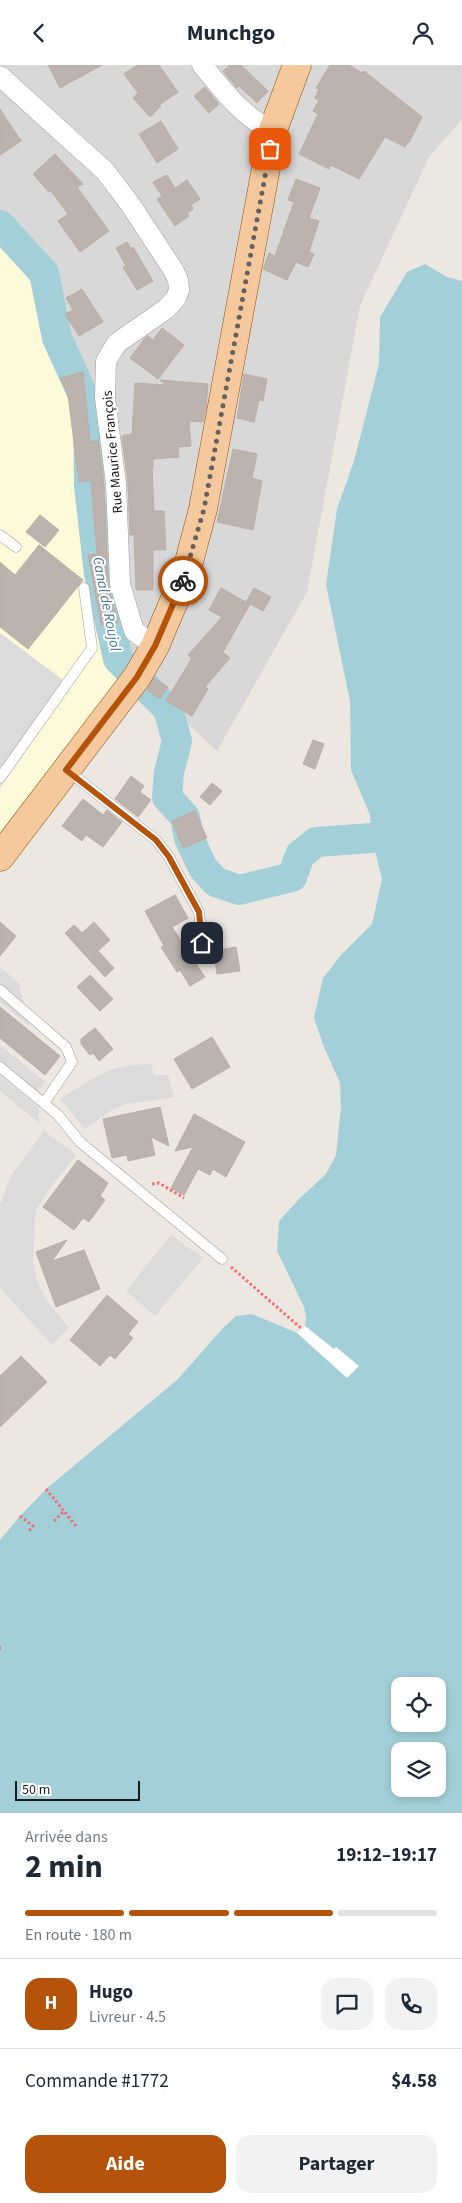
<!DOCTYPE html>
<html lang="fr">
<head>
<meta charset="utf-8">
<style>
  :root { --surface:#fff; --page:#f2f2f3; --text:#1f2937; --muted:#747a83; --line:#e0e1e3; --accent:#b45309 }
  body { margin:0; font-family:"Source Sans 3",sans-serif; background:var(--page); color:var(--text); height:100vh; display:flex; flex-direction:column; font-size:19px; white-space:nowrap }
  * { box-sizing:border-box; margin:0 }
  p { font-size:16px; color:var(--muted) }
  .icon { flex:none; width:28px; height:28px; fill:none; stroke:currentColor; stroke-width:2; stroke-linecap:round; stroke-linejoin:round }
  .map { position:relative; height:1748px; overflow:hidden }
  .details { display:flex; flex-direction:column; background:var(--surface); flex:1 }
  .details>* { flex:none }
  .controls { position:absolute; left:391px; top:1612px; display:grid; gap:10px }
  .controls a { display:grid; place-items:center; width:55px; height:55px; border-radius:10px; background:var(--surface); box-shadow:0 2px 8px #0003; font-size:25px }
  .scale { position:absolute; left:15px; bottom:12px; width:125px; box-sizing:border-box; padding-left:5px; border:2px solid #1b1b1b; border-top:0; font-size:14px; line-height:18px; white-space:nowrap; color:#1b1b1b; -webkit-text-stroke:4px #fff; paint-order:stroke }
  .pin { position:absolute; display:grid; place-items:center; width:42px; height:42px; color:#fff; margin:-21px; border-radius:10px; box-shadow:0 2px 8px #0006 }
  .courier { position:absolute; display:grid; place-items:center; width:50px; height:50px; margin:-25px; border:4px solid #b45309; border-radius:50%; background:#fff; color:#222; box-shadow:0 1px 6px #0007 }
  .summary em { font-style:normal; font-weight:700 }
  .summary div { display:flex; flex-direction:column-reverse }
  .summary { display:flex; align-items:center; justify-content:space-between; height:85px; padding:0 25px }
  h1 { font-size:32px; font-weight:700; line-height:38px }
  .bar { display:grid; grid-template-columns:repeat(4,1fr); gap:8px 5px; align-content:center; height:60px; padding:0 25px }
  .bar i { height:6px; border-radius:4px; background:var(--line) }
  .bar .selected { background:var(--accent) }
  .bar p { grid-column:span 4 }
  .line { display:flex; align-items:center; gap:12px; padding:0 25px; border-top:1px solid var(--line) }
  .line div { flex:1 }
  .round { display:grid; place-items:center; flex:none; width:52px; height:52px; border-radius:15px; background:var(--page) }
  .primary-button { display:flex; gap:10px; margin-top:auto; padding:10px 25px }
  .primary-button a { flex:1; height:58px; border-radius:15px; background:var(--accent); color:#fff; font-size:20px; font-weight:700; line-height:58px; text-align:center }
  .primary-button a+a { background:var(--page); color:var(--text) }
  header { display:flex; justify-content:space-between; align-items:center; height:65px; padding:0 25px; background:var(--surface); font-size:22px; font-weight:700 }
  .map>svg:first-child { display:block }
</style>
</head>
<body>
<header><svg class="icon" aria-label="back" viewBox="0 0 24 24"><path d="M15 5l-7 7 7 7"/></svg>Munchgo<svg class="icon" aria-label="person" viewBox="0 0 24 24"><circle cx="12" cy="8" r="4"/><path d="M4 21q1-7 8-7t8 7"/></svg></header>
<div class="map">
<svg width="462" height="1748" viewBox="0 0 462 1748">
  <rect width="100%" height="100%" fill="#ece7e1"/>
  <path fill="#d9d8d8" d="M 0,0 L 462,0 L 462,54 L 429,92 L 360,241 L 307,527 L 217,686 L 118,594 L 99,509 L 44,208 L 0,160 Z"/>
  <path fill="#fdfad9" d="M 0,160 L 44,208 L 57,273 L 88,341 L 89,421 L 99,509 L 118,594 L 128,606 L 0,791 Z"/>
  <path fill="#dbdbdb" d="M 0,568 L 71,621 L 0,723 Z
    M 0,902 L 19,918 L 29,961 L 0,937 Z
    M 0,980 L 45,1017 L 38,1026 L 0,995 Z
    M 151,999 L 154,1010 L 168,1010 L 174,1032 L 126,1039 L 110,1046 L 85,1064 L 60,1034 L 92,1014 L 110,1005 L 132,1000 Z
    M 0,1011 L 39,1043 L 39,1058 L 0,1026 Z
    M 44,1066 L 76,1090 L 48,1126 L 37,1143 L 35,1153 L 33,1197 L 38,1218 L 47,1236 L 69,1263 L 52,1280 L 0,1223 L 0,1139 L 12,1109 Z
    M 171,1170 L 203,1193 L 155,1251 L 126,1226 Z"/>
  <path fill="#a3d0d8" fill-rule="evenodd" d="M 425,199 L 447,212 L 462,216 L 462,1748 L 0,1748 L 0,1475 L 20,1451 L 46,1424 L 177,1315 L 223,1263 L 236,1251 L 252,1249 L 297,1268 L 305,1261 L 306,1252 L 304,1242 L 277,1186 L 279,1156 L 300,1133 L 326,1109 L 336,1090 L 341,1042 L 340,1018 L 324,982 L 314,953 L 323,913 L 341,890 L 372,859 L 382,814 L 372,773 L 370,750 L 351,705 L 350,636 L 326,520 L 337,444 L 354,396 L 379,299 L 380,252 L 407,207 ZM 400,1621 L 438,1621 L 438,1659 L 400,1659 ZM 400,1686 L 438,1686 L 438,1724 L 400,1724 Z"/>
  <path fill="#fff" d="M 305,1261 L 334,1284 L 336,1282 L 359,1301 L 347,1313 L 297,1268 Z"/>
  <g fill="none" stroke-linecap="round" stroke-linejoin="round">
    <path stroke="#a3d0d8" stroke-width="30" d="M 0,160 L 44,208 L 57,273 L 88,341 L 89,421 L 99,509 L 118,594 L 168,644 L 177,676 L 169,707 L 167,732 L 185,752 L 189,773 L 203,803 L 216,817 L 239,825 L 292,812 L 300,790 L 316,777 L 372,773"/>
  </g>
  <path fill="#bcb3ae" stroke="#bdada4" d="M 48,0 L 102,0 L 60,23 Z
    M 137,0 L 159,0 L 178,27 L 159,40 L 161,41 L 150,52 L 133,33 L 138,28 L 124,9 Z
    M 230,0 L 241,0 L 268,26 L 257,38 L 239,21 L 237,23 L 223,6 Z
    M 330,0 L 349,0 L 362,8 L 364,6 L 422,52 L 409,78 L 408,77 L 405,82 L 385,72 L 359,114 L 331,100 L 329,104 L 299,89 L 318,49 L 313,46 L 319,35 L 315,33 L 319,24 L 316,23 Z
    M 205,22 L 219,39 L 209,48 L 194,31 Z
    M 0,44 L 21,76 L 0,90 Z
    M 161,56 L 178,84 L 157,98 L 139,69 Z
    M 55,89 L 83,119 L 77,122 L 109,166 L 80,187 L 58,156 L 68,149 L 51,126 L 49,127 L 33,109 Z
    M 167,110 L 175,123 L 187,115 L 200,134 L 191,140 L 193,144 L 187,148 L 189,151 L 175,161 L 157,134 L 162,131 L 153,117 Z
    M 296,114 L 320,123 L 309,153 L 319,156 L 309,187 L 314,189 L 308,202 L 296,197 L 287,215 L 263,204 L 269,188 L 275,191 L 294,137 L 288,135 Z
    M 127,177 L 131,184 L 133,182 L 153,216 L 137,225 L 123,202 L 126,201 L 116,183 Z
    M 82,224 L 103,257 L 79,271 L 65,249 L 73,245 L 66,233 Z
    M 162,263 L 184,280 L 158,314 L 130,293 L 145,273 L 148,271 L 153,275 Z
    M 83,307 L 90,377 L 98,375 L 104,420 L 108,520 L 118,557 L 101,560 L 88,490 L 97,489 L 91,415 L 79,417 L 68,330 L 60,313 Z
    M 244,309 L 267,314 L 263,336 L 259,335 L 254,357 L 237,353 Z
    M 160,315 L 208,319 L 206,343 L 203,357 L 189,356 L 191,381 L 178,382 L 179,392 L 153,394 L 153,403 L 152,403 L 154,446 L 164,446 L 166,485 L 153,485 L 153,525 L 136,525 L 134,470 L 130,470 L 128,418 L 122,372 L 124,370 L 132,369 L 135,318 L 166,320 Z
    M 233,384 L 257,389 L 252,413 L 262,416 L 253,465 L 217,457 Z
    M 40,450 L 59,465 L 45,482 L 26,467 Z
    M 39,480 L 83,515 L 28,584 L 0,562 L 0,497 L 15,510 Z
    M 221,523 L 246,537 L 254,523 L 271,532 L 263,546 L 250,539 L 223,587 L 230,593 L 205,622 L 208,624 L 192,651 L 166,636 L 192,593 L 188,590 L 222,552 L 209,545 Z
    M 154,613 L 168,622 L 160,634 L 147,625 Z
    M 313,675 L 324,679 L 315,704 L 303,699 Z
    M 131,711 L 144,721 L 140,727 L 151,735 L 138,752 L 115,734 Z
    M 212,718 L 222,726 L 210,740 L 200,732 Z
    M 83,734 L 103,750 L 107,745 L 122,757 L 103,782 L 86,770 L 82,776 L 62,761 Z
    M 195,746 L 207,773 L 183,783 L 172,756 Z
    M 175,830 L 188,853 L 172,862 L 205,912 L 190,921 L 180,905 L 177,907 L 161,882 L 164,881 L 145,846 Z
    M 0,857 L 16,871 L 0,891 Z
    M 94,857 L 110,875 L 98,886 L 114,903 L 105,912 L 65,868 L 74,860 L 82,868 Z
    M 236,882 L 240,906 L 217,909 L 214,886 Z
    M 90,910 L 113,934 L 100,946 L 77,922 Z
    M 0,942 L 60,991 L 45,1010 L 0,973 Z
    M 95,963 L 113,984 L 99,996 L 93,988 L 90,990 L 81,979 L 81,974 Z
    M 212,972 L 230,1002 L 192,1024 L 174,994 Z
    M 160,1042 L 169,1081 L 151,1072 L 155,1090 L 128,1096 L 127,1090 L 112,1093 L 103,1054 Z
    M 194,1049 L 245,1077 L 226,1112 L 213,1104 L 210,1110 L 198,1104 L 184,1130 L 171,1123 L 193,1082 L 175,1086 Z
    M 78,1095 L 108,1118 L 100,1131 L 105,1135 L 89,1157 L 83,1153 L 74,1165 L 43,1142 Z
    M 67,1175 L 52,1196 L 84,1185 L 100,1224 L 56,1242 L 36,1187 Z
    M 107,1230 L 138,1257 L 128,1269 L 133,1273 L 115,1294 L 110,1290 L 100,1301 L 70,1275 Z
    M 21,1291 L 47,1317 L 0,1362 L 0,1311 Z"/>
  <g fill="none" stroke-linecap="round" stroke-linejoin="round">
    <g stroke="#9f9f9f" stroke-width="11">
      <path id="service" d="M 0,470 L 16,482
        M 68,706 L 156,775 L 169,792 L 199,847 L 202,878
        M 0,713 L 92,583 L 84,523
        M 0,925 L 66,982 L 72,997 L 44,1038
        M 0,1002 L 58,1050 L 80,1077 L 222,1194"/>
    </g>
    <g stroke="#9f9f9f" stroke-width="21">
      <path id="minor" d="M 202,0 C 222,23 243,54 273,65
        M 0,11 L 105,106 L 130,139 L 174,206 L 178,215 L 179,225 L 176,233 L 166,244 L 117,278 L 106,296 L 105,333 L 116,419 L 120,519 L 134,566 L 155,581"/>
    </g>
    <g stroke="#895409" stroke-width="29">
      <path id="primary" d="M 0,792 L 137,612 L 155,581 L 186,508 L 203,444 L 273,65 L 297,0"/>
    </g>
    <path stroke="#f1706e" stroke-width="3" stroke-dasharray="2.5 2.5" stroke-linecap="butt" d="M 152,1119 L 159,1118 L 184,1133
      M 231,1202 L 302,1264
      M 46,1424 L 76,1461
      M 20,1451 L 33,1461 L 29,1466
      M 54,1456 L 64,1446
      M 0,1583 L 1,1583"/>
    <use href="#service" stroke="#fff" stroke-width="10"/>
    <use href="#minor" stroke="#fff" stroke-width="20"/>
    <use href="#primary" stroke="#f5c89d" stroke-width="28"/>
  </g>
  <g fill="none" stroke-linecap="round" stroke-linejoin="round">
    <path stroke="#646260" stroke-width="5" stroke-dasharray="0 9" d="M 183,516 L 204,444 L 270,84"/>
    <path stroke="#b45309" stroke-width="6" d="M 183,516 L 155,581 L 137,612 L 66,705 L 156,775 L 169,792 L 199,847 L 202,878"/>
  </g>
  <g text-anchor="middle" stroke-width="4" stroke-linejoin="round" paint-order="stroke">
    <g font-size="14" fill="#1b1b1b" stroke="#fff">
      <text transform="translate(112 387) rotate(-95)" y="5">Rue Maurice François</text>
    </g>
    <g font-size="15" font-style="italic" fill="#4b7a9d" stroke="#fff">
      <text transform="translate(107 539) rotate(79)" y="5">Canal de Roujol</text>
    </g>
  </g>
</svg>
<div class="controls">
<a><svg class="icon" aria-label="locate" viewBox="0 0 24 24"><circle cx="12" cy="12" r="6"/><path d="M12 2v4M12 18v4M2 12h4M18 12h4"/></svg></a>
<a><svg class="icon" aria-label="layers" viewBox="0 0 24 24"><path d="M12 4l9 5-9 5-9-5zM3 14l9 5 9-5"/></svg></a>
</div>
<div class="scale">50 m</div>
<div class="pin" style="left:270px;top:84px;background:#ea580c"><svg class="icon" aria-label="bag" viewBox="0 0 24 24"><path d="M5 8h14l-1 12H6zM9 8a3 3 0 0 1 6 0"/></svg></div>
<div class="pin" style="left:202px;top:878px;background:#1f2937"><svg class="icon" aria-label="home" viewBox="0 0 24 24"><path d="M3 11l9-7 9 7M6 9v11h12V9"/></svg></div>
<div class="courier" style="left:183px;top:516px"><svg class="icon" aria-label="bike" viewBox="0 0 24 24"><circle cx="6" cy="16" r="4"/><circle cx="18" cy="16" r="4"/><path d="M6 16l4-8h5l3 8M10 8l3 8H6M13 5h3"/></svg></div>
</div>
<section class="details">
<div class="summary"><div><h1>2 min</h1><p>Arrivée dans</p></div><em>19:12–19:17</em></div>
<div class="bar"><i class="selected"></i><i class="selected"></i><i class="selected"></i><i></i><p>En route · 180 m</p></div>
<div class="line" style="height:90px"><b class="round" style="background:var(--accent);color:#fff">H</b><div><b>Hugo</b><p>Livreur · 4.5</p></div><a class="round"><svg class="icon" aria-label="chat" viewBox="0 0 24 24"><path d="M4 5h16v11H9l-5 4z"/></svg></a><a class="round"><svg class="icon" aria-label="phone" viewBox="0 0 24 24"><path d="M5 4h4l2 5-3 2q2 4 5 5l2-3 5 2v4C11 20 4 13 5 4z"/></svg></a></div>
<div class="line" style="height:65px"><div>Commande #1772</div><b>$4.58</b></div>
<div class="primary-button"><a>Aide</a><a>Partager</a></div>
</section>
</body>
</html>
